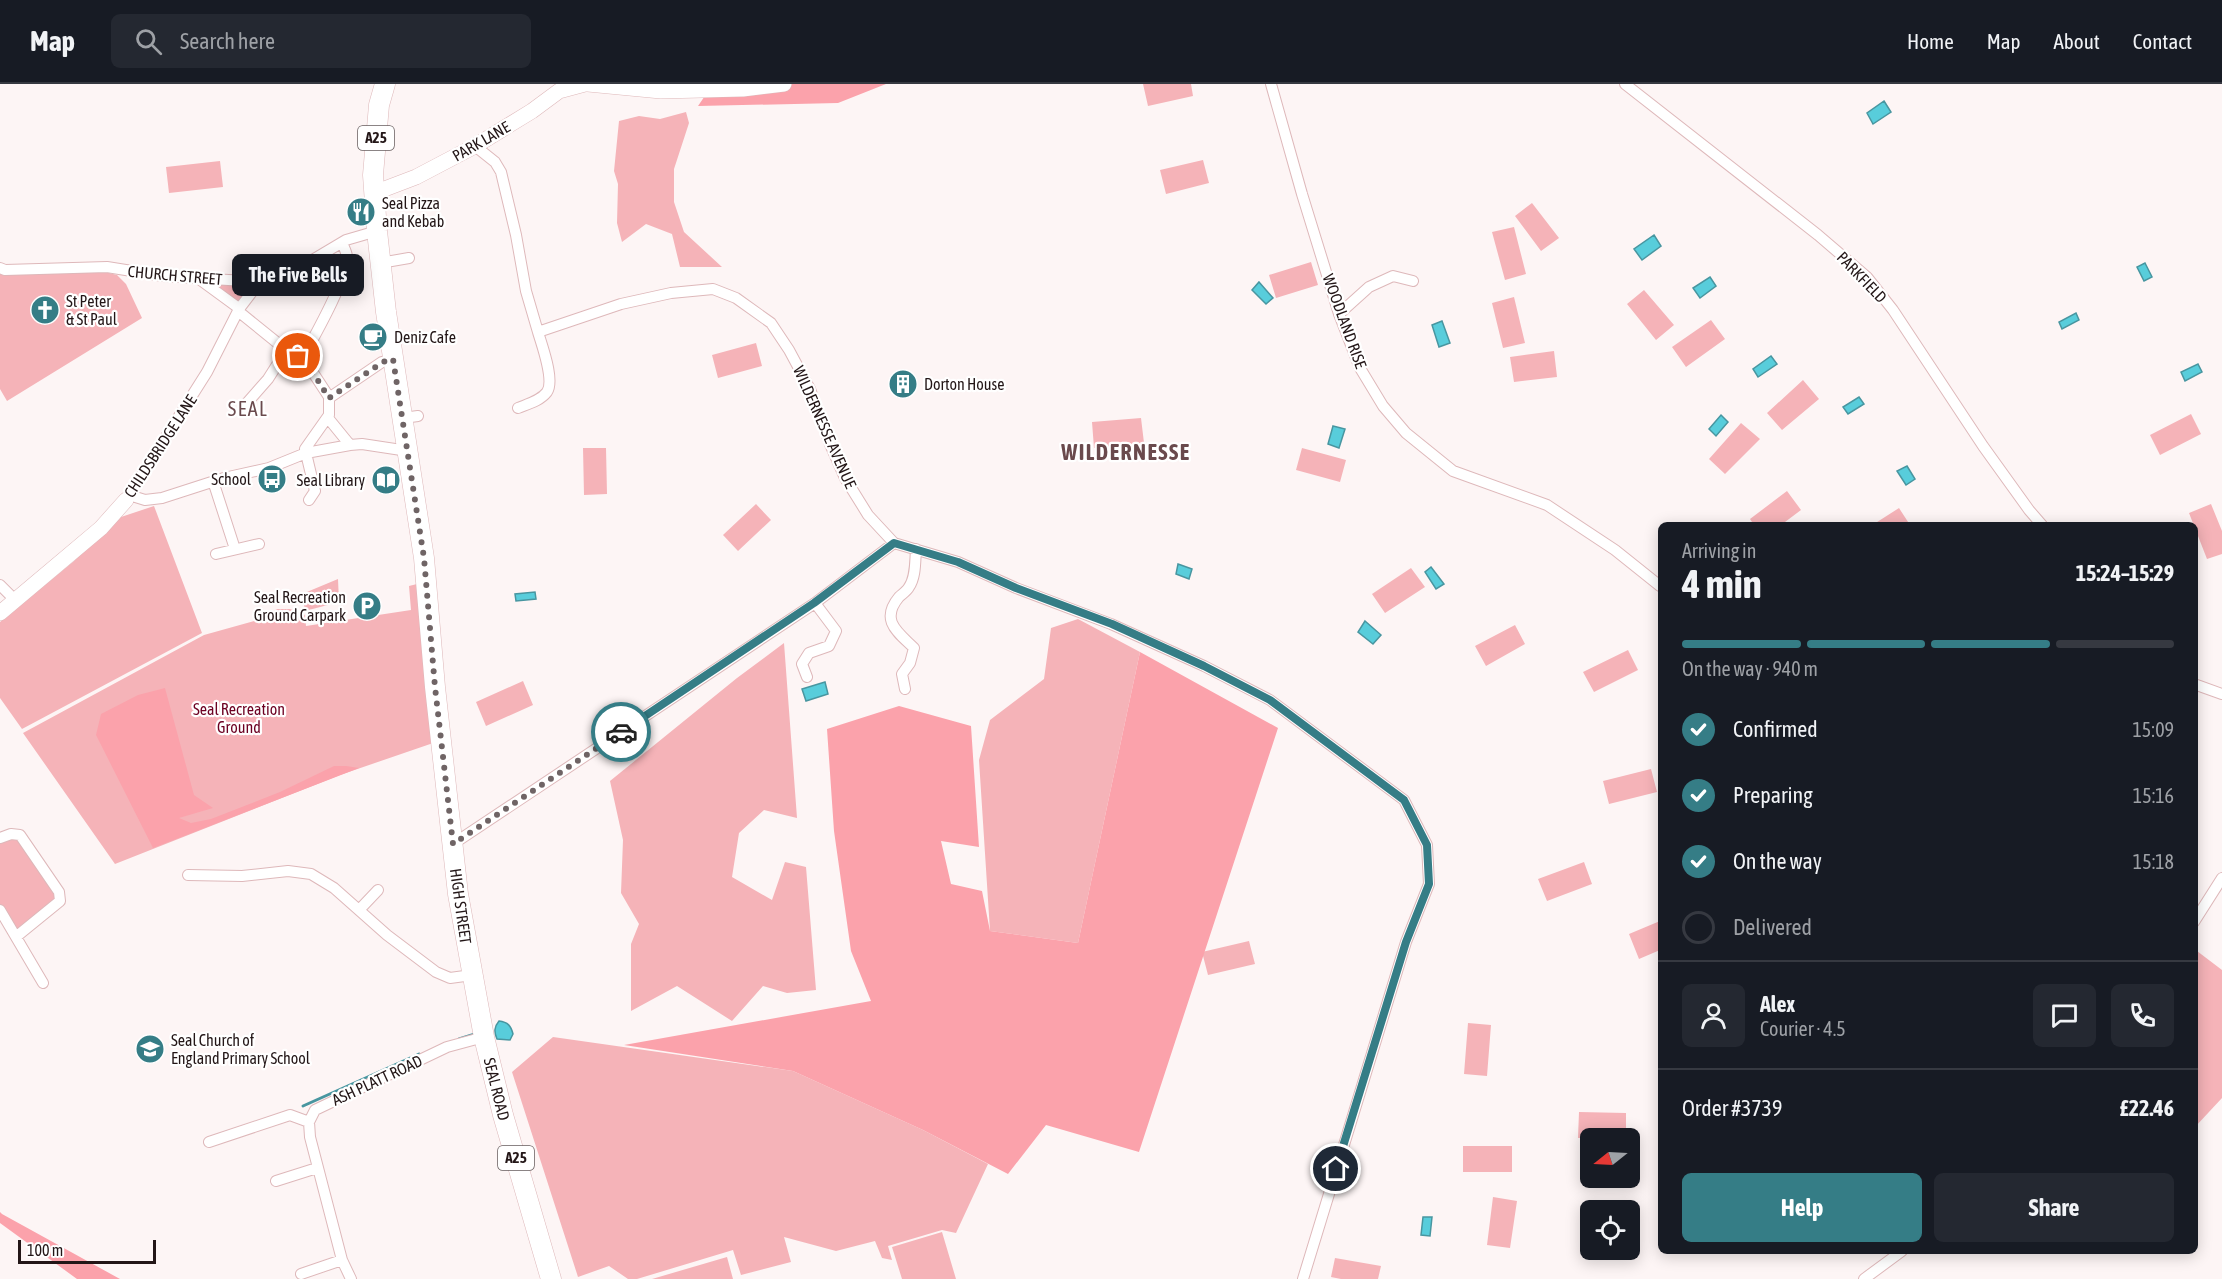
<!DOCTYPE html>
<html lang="en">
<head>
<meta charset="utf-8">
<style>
  :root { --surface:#171b24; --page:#242831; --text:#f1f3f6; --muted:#9ea1a6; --line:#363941; --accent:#357d86 }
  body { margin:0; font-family:"Asap Condensed",sans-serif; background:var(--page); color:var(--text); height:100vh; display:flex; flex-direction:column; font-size:22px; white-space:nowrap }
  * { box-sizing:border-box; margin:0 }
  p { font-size:20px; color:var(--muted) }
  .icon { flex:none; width:33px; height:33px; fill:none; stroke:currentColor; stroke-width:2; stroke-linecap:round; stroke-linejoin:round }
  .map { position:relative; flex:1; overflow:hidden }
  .panel { position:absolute; left:1658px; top:438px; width:540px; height:732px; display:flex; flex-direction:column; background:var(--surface); border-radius:9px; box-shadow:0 3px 15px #0003 }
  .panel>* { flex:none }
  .needle { width:39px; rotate:252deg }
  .tools { position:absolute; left:1580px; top:1044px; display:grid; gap:12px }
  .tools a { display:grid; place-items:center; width:60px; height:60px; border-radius:9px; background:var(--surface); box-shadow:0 3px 15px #0003; font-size:30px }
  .scale { position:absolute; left:18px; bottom:15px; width:138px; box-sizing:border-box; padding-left:6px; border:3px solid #231617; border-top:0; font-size:16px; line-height:21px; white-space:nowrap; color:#231617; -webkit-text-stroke:4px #fff; paint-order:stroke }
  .pin { position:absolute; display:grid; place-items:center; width:51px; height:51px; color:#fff; margin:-26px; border:3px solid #fff; border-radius:50%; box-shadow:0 2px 6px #0007 }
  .courier { position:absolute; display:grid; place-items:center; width:60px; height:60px; margin:-30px; border:4px solid #357d86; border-radius:50%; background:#fff; color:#222; box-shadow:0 2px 8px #0007 }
  .bubble { position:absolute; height:42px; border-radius:9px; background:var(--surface); box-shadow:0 3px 15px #0003; font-size:20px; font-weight:700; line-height:42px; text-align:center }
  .overview em { font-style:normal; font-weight:700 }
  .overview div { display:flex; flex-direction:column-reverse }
  .overview { display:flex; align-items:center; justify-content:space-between; height:102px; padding:0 24px }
  h1 { font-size:39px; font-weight:700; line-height:45px }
  .bar { display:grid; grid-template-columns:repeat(4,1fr); gap:9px 6px; align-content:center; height:72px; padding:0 24px }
  .bar i { height:8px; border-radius:4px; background:var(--line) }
  .bar .selected { background:var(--accent) }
  .bar p { grid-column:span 4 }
  .line { display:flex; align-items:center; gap:15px; padding:0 24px; border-top:2px solid var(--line) }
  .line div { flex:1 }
  .round { display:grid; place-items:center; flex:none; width:63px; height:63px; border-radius:9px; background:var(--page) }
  ol { padding:0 24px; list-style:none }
  li { display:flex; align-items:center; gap:18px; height:66px }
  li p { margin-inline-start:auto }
  li .icon { padding:6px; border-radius:50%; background:var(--accent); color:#fff; stroke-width:4 }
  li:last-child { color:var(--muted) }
  li i { width:33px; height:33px; border:3px solid var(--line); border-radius:50% }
  .primary-button { display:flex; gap:12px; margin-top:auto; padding:12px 24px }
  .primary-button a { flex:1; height:69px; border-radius:9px; background:var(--accent); color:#fff; font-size:24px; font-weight:700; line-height:69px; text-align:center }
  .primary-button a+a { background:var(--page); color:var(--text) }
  header { display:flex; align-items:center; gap:36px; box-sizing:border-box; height:84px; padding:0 30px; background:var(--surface); border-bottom:2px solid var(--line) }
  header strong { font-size:28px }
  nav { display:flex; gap:33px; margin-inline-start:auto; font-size:21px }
  .search { width:420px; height:54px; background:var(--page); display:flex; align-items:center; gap:15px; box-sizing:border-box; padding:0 21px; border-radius:9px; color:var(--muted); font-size:22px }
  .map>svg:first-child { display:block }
</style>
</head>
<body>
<header>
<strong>Map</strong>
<div class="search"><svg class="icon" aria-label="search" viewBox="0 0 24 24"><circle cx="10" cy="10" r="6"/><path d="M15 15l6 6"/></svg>Search here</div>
<nav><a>Home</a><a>Map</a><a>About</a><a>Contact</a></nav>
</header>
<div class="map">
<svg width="2222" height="1195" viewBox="0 0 2222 1195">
  <rect width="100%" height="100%" fill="#fdf5f5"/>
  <path fill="#f5b3b8" d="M 1143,0 L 1191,0 L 1193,12 L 1148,22 Z
    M 686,28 L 689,39 L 674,85 L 674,118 L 684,148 L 722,183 L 680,183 L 672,150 L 646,140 L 622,158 L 617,139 L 618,100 L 614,87 L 619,37 L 639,32 L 660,35 Z
    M 1203,76 L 1209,99 L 1166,110 L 1160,86 Z
    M 220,77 L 223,103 L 169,109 L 166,83 Z
    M 1532,119 L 1559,154 L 1541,167 L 1515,132 Z
    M 1514,143 L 1526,190 L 1505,196 L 1492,148 Z
    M 1311,178 L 1318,201 L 1276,214 L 1269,191 Z
    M 101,187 L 117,191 L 126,200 L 142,234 L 7,317 L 0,305 L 0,188 Z
    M 198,194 L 262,195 L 239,225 Z
    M 1644,206 L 1674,241 L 1656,256 L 1627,220 Z
    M 1514,213 L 1525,259 L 1503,264 L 1492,219 Z
    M 1711,236 L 1725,255 L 1686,283 L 1672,263 Z
    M 756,259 L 762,282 L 718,294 L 712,271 Z
    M 1554,267 L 1557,293 L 1514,298 L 1510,273 Z
    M 1803,296 L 1819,315 L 1782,346 L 1767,329 Z
    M 2191,330 L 2201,350 L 2160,371 L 2150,351 Z
    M 1141,334 L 1144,359 L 1094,364 L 1092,338 Z
    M 1741,339 L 1760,355 L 1725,390 L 1709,375 Z
    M 583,364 L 606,364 L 607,410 L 584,411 Z
    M 1302,364 L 1346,376 L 1340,398 L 1296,386 Z
    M 1787,407 L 1801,426 L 1781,441 L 1754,441 L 1750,435 Z
    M 756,420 L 771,436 L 738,467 L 723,451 Z
    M 2211,420 L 2222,447 L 2222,470 L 2207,475 L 2189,429 Z
    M 154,422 L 202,549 L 22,645 L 0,614 L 0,538 L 74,477 L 115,435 Z
    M 1899,424 L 1910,441 L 1874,441 L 1874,440 Z
    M 1411,484 L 1425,503 L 1385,529 L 1372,510 Z
    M 338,495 L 339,518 L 305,527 L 302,510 Z
    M 421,499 L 439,657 L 340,691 L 115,780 L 23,649 L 204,551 L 258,536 L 277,525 L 290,525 L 305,531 L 306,542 L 411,526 L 409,502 Z
    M 1078,535 L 1140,568 L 1078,859 L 990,847 L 979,676 L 990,636 L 1044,595 L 1051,544 Z
    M 1515,541 L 1525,560 L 1486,582 L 1475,562 Z
    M 784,559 L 797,734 L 764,726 L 739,749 L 732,793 L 772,816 L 785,778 L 806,783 L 816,906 L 787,909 L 763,902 L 732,937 L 677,902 L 631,927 L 631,860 L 639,840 L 621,809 L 623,756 L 610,697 L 737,594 Z
    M 1628,566 L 1638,586 L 1594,608 L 1583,588 Z
    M 523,597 L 533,621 L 486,642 L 476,618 Z
    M 1651,685 L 1657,708 L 1609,720 L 1603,697 Z
    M 20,751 L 60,817 L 17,852 L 0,826 L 0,754 Z
    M 1584,778 L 1592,800 L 1547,817 L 1538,795 Z
    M 1660,837 L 1660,866 L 1639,875 L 1629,850 Z
    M 1249,857 L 1255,880 L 1208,891 L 1202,868 Z
    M 2197,867 L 2222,886 L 2222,1014 L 2195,1043 L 2194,872 Z
    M 1468,939 L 1491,941 L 1487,992 L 1464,990 Z
    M 553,953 L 793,987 L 923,1046 L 988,1080 L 956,1149 L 942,1146 L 888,1162 L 892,1176 L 882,1174 L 875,1157 L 836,1167 L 784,1153 L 791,1178 L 741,1191 L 733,1166 L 637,1195 L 628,1195 L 609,1182 L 578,1193 L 512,988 Z
    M 1579,1028 L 1626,1029 L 1626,1054 L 1578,1054 Z
    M 1463,1062 L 1512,1062 L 1512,1088 L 1463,1088 Z
    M 1493,1113 L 1517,1117 L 1510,1164 L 1487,1161 Z
    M 942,1148 L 956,1195 L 902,1195 L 892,1163 Z
    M 727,1173 L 733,1195 L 652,1195 Z
    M 1335,1174 L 1381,1182 L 1378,1195 L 1341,1195 L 1331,1193 Z"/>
  <path fill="#fba2ab" d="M 713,0 L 886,0 L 838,19 L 698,22 Z
    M 1140,568 L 1278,644 L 1139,1068 L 1046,1041 L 1008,1090 L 923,1046 L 793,987 L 624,961 L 871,917 L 851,867 L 834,747 L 827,645 L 899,622 L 971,642 L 979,763 L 941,757 L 951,800 L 982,807 L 990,847 L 1078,859 Z
    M 165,604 L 194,711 L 213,724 L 179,734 L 191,739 L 211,735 L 280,708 L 334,682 L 346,682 L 359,684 L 153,764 L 96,651 L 101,630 L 138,611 Z
    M 0,1128 L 2,1130 L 120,1195 L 77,1195 L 0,1139 Z"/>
  <path fill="#58cddb" stroke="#4896a0" stroke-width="1.5" d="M 1884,17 L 1891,28 L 1873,40 L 1867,29 Z
    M 1654,151 L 1661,162 L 1642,176 L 1634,165 Z
    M 2145,179 L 2152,193 L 2144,197 L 2137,183 Z
    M 1710,193 L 1716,202 L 1700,214 L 1693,204 Z
    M 1259,198 L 1273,214 L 1266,220 L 1252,206 Z
    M 2076,229 L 2079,236 L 2062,245 L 2059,238 Z
    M 1442,237 L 1450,259 L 1439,263 L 1432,241 Z
    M 1771,272 L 1777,280 L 1758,293 L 1753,285 Z
    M 2198,280 L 2202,288 L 2185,297 L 2181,288 Z
    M 1859,313 L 1864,320 L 1848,330 L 1843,323 Z
    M 1721,331 L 1728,338 L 1716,352 L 1709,345 Z
    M 1333,342 L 1345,345 L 1339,364 L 1328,360 Z
    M 1907,382 L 1915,395 L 1906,401 L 1897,387 Z
    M 1178,480 L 1192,485 L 1189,495 L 1176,490 Z
    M 1431,483 L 1444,500 L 1436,505 L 1425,488 Z
    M 535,508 L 536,515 L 516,517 L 515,510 Z
    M 1365,537 L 1381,551 L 1373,560 L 1358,548 Z
    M 825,598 L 828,610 L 806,617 L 802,605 Z
    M 499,937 C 508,938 511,942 513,950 L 510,956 L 497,955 C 494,948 494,943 499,937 Z
    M 1423,1133 L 1432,1133 L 1430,1152 L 1421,1151 Z"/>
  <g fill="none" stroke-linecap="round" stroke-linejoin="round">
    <path stroke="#4896a0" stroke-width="3" d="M 459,955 L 475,950
      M 303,1022 L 419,970"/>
    <g stroke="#deb8ba" stroke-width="12">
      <path id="street" d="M 1271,0 L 1302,110 L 1339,230 L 1360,284 L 1383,322 L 1406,349 L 1453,387 L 1547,421 L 1615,466 L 1660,502
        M 1625,0 L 1818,151 L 1867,193 L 1893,226 L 1983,362 L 2029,426 L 2042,441
        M 475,62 L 495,78 L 501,88 L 516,151 L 526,207 L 538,248 L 621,220 L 671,209 L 713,205 L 736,214 L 771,239 L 789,266 L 810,305 L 830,360 L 845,394 L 868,431 L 894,459 L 958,478 L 1016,504 L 1111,540 L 1204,582 L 1270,616 L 1404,716 L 1427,761 L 1429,800 L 1406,858 L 1303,1195
        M 380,179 L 409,174
        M 0,184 L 5,186 L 107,183 L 163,192 L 245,197 L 262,195 L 290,186 L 309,178 L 346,156 L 377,147
        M 199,195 L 240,225
        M 238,227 L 280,261 L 301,273 L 310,284 L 329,313 L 329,331 L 305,365 L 315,407 L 309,416
        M 1339,230 L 1369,203 L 1393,192 L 1413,197
        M 302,275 C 313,255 349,192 347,172 C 346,167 344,163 342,159
        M 329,314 L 382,278 L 393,275
        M 246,320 L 268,295 L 287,265
        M 518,324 C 528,320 540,317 547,308 C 555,296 542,262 538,248
        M 328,334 L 350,361
        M 403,334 L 418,332
        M 213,397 L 235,465
        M 129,411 L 145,416 L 162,414 L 224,394 L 269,384 L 306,369 L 350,361 L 362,360 L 408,367
        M 126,416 L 207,288 L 239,225 L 262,195
        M 216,470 L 259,460
        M 0,501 L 15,516
        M 807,593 L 802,580 L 809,569 L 829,562 L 836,547 L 815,519
        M 2194,600 L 2222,610
        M 905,605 L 902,590 L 910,579 L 914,564 C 899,549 879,537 899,513 C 902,510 907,507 909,503 C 916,493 915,477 916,465
        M 0,754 L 11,750 L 20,751 L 59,808 L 60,817 L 17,852
        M 453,760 L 815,519 L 894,459
        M 188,791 L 242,792 L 288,787 L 311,790 L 334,804 L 387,851 L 436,888 L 450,894 L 472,891
        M 0,826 L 43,899
        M 359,826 L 378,806
        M 2194,838 L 2222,794
        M 309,1038 L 310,1053 L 342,1176 L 351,1195
        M 209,1058 L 290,1031 L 309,1038 L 315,1026 L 447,963 L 484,953
        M 276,1097 L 317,1084
        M 301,1190 L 342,1176
        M 1864,1195 L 1902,1167"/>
    </g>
    <g stroke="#deb8ba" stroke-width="16">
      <path id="secondary" d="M 588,0 L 661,7 L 743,5 L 784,0
        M 374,109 L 416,93 L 475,62 L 532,27 L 559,7 L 585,0
        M 0,529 L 101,444 L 126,416"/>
    </g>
    <g stroke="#deb8ba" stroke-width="21">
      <path id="highway" d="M 385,0 L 379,21 L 373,91 L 377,147 L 386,228 L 424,474 L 435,603 L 458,810 L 484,953 L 503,1031 L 551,1195"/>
    </g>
    <use href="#street" stroke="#fff" stroke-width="10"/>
    <use href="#secondary" stroke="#fff" stroke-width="15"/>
    <use href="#highway" stroke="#fff" stroke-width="20"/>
  </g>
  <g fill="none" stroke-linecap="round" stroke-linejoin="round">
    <path stroke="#6f6465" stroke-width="6" stroke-dasharray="0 10.8" d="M 298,272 L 310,284 L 329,314 L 383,278 L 393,275 L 424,474 L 435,603 L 453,760 L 621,648"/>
    <path stroke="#357d86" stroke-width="8" d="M 621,648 L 814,519 L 894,459 L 958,478 L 1016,504 L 1112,540 L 1204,582 L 1270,616 L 1404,716 L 1427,761 L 1429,800 L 1406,858 L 1336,1085"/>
  </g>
  <defs>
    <g id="restaurant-disc" transform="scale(1.5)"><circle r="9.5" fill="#357d86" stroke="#fff"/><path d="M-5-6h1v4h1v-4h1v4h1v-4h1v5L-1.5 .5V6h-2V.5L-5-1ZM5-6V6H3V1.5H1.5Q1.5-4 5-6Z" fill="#fff"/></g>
    <g id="church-disc" transform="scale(1.5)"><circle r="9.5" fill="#357d86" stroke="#fff"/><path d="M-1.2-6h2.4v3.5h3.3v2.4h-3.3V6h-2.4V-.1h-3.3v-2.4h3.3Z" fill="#fff"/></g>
    <g id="cafe-disc" transform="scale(1.5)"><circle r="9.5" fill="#357d86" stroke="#fff"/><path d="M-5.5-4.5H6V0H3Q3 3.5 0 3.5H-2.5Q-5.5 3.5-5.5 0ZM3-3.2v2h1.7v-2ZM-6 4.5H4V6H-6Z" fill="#fff"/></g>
    <g id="building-disc" transform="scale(1.5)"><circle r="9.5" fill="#357d86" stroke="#fff"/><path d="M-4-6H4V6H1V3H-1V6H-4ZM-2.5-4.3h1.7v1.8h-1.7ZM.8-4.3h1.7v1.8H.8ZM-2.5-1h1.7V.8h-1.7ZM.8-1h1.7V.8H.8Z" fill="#fff"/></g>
    <g id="bus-disc" transform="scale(1.5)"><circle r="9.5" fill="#357d86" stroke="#fff"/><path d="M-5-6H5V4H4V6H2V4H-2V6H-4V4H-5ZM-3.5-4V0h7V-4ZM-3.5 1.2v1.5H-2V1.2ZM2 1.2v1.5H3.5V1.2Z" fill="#fff"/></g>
    <g id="library-disc" transform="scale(1.5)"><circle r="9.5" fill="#357d86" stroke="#fff"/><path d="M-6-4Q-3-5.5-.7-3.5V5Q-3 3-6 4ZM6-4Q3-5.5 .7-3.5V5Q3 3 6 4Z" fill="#fff"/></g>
    <g id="parking-disc" transform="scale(1.5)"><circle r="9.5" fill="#357d86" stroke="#fff"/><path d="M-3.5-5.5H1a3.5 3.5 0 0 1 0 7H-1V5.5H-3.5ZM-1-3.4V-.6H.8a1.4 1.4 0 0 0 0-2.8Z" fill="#fff"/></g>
    <g id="school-disc" transform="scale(1.5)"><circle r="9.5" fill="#357d86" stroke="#fff"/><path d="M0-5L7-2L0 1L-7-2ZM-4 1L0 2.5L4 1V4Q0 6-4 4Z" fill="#fff"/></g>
  </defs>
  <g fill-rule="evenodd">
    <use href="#restaurant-disc" x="361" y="128"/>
    <use href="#church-disc" x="45" y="226"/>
    <use href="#cafe-disc" x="373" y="253"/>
    <use href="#building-disc" x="903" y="300"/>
    <use href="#bus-disc" x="272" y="395"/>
    <use href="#library-disc" x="386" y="396"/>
    <use href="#parking-disc" x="367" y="522"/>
    <use href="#school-disc" x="150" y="965"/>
  </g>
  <g text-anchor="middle" stroke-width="4.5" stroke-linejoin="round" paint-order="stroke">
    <g fill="#fff" stroke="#655c5d" stroke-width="1.5">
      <rect x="358" y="42" width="36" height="24" rx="4.5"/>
      <rect x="498" y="1062" width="36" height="24" rx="4.5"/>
    </g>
    <g font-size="15" font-weight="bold" fill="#231617">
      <text x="376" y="59">A25</text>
      <text x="516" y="1079">A25</text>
    </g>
    <g font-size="16" fill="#231617" stroke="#fff">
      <text transform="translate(481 57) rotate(-30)" y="6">PARK LANE</text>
      <text transform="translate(175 191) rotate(5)" y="6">CHURCH STREET</text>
      <text transform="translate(1862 193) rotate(46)" y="6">PARKFIELD</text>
      <text transform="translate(1345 237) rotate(70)" y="6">WOODLAND RISE</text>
      <text transform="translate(825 343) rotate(66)" y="6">WILDERNESSE AVENUE</text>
      <text transform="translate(160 362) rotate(-57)" y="6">CHILDSBRIDGE LANE</text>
      <text transform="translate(461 822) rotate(82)" y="6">HIGH STREET</text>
      <text transform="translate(377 996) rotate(-25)" y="6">ASH PLATT ROAD</text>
      <text transform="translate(497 1005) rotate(76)" y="6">SEAL ROAD</text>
    </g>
    <g font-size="16" fill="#231617" stroke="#fff" text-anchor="start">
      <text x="382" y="125">Seal Pizza<tspan x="382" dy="18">and Kebab</tspan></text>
      <text x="66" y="223">St Peter<tspan x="66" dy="18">&amp; St Paul</tspan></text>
      <text x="394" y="259">Deniz Cafe</text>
      <text x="924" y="306">Dorton House</text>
      <text x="251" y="401" text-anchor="end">School</text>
      <text x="365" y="402" text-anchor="end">Seal Library</text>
      <text x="346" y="519" text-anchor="end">Seal Recreation<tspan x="346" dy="18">Ground Carpark</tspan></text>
      <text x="171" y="962">Seal Church of<tspan x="171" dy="18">England Primary School</tspan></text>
    </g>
    <g font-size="16" fill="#6c0022" stroke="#fff">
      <text x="239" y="631">Seal Recreation<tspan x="239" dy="18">Ground</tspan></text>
    </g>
    <g font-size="20" letter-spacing="1.5" fill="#6a4a4d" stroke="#fff">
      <text x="248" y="332">SEAL</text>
    </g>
    <g font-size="22" font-weight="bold" letter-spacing="1.5" fill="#6a4a4d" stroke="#fff">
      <text x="1126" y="376">WILDERNESSE</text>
    </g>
  </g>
</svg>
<div class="tools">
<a><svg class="needle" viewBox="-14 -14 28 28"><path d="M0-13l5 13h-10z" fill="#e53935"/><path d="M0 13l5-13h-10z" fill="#9ea1a6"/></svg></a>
<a><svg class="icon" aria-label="locate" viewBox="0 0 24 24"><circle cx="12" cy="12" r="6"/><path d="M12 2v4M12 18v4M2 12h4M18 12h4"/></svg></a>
</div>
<div class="scale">100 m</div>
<div class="pin" style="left:298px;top:272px;background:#ea580c"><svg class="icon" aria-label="bag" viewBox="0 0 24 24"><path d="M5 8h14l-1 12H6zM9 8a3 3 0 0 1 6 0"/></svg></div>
<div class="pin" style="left:1336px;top:1085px;background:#1f2937"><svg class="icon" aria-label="home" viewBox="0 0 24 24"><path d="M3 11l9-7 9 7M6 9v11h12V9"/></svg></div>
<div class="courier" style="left:621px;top:648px"><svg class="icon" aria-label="car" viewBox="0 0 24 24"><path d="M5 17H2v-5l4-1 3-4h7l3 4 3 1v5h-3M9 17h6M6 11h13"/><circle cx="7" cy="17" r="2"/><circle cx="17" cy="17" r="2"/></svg></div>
<div class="bubble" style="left:232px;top:170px;width:132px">The Five Bells</div>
<section class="panel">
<div class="overview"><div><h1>4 min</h1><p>Arriving in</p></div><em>15:24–15:29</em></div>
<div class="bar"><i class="selected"></i><i class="selected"></i><i class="selected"></i><i></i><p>On the way · 940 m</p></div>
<ol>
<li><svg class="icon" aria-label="check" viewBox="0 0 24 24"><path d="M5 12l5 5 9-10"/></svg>Confirmed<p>15:09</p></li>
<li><svg class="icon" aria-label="check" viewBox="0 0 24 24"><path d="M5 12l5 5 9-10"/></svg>Preparing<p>15:16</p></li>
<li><svg class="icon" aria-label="check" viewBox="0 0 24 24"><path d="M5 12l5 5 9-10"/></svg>On the way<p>15:18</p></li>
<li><i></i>Delivered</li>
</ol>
<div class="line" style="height:108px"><a class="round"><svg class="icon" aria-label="person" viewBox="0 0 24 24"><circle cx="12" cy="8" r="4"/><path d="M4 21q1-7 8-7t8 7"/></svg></a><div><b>Alex</b><p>Courier · 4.5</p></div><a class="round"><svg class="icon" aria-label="chat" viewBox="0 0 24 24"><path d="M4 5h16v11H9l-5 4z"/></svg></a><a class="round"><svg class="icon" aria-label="phone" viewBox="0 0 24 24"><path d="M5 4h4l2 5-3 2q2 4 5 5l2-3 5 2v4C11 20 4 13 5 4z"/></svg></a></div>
<div class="line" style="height:78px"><div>Order #3739</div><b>£22.46</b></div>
<div class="primary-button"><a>Help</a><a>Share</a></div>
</section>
</div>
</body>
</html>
